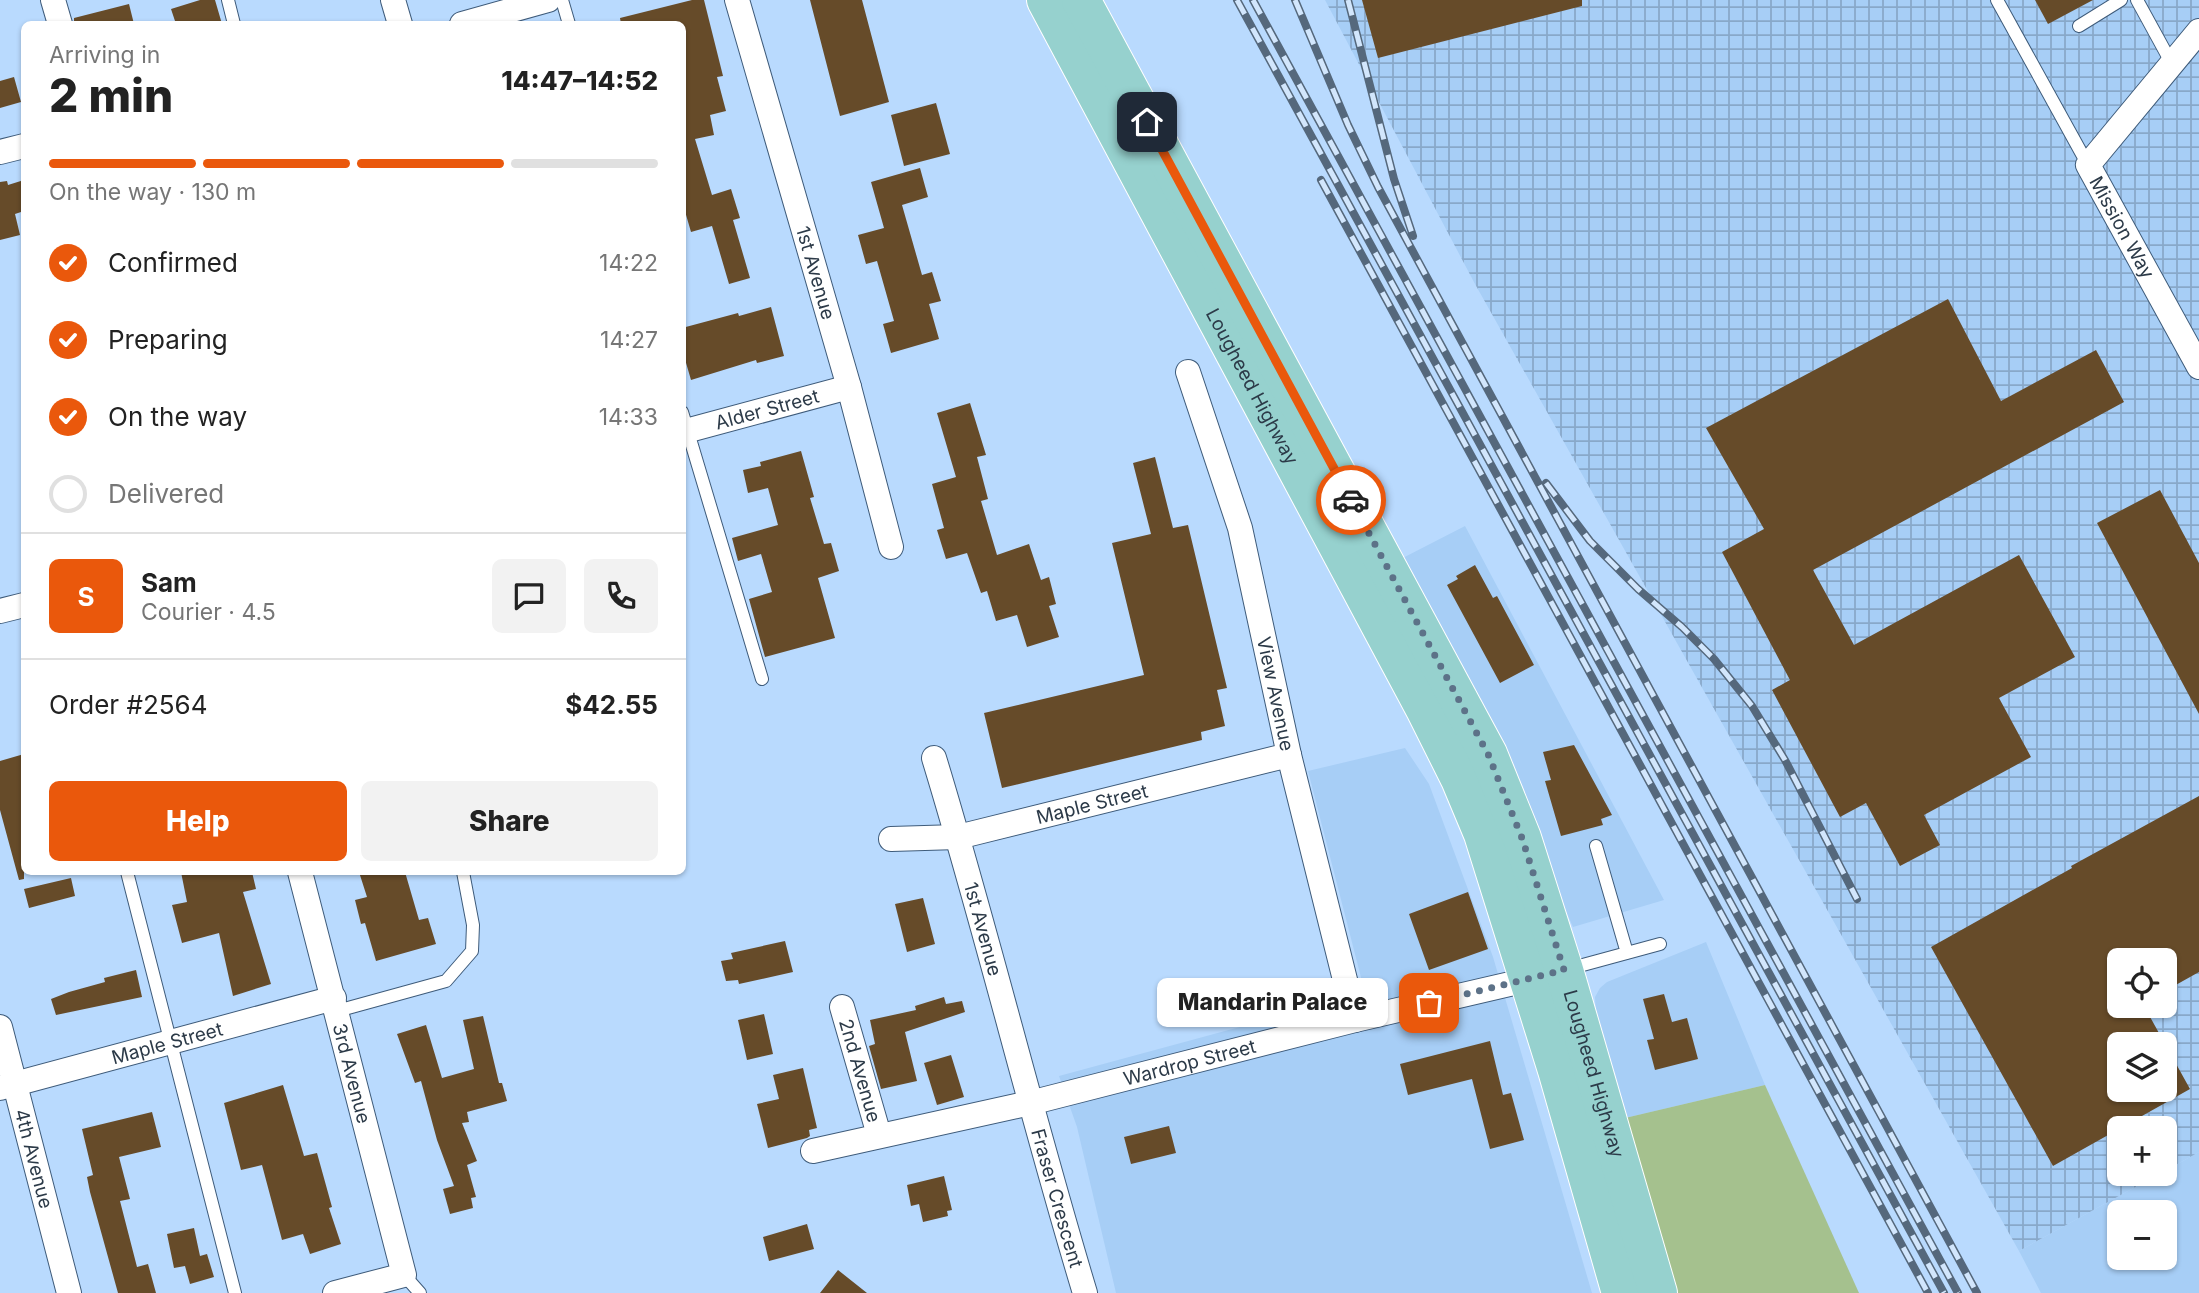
<!DOCTYPE html>
<html lang="en">
<head>
<meta charset="utf-8">
<style>
  :root { --surface:#fff; --page:#f2f2f2; --text:#222; --muted:#767676; --line:#e0e0e0; --accent:#ea580c }
  body { margin:0; font-family:Inter,sans-serif; background:var(--page); color:var(--text); height:100vh; display:flex; flex-direction:column; font-size:26px; white-space:nowrap }
  * { box-sizing:border-box; margin:0 }
  p { font-size:23px; color:var(--muted) }
  .icon { flex:none; width:38px; height:38px; fill:none; stroke:currentColor; stroke-width:2; stroke-linecap:round; stroke-linejoin:round }
  .map { position:relative; flex:1; overflow:hidden }
  .panel { position:absolute; left:21px; top:21px; width:665px; height:854px; display:flex; flex-direction:column; background:var(--surface); border-radius:10px; box-shadow:0 2px 5px #0004 }
  .panel>* { flex:none }
  .buttons { position:absolute; left:2107px; top:948px; display:grid; gap:14px }
  .buttons a { display:grid; place-items:center; width:70px; height:70px; border-radius:10px; background:var(--surface); box-shadow:0 2px 5px #0004; font-size:35px }
  .pin { position:absolute; display:grid; place-items:center; width:60px; height:60px; color:#fff; margin:-30px; border-radius:14px; box-shadow:0 4px 10px #0006 }
  .courier { position:absolute; display:grid; place-items:center; width:70px; height:70px; margin:-35px; border:5px solid #ea580c; border-radius:50%; background:#fff; color:#222; box-shadow:0 2px 9px #0007 }
  .bubble { position:absolute; height:49px; border-radius:10px; background:var(--surface); box-shadow:0 2px 5px #0004; font-size:23px; font-weight:800; line-height:49px; text-align:center }
  .head em { font-style:normal; font-weight:800 }
  .head div { display:flex; flex-direction:column-reverse }
  .head { display:flex; align-items:center; justify-content:space-between; height:119px; padding:0 28px }
  h1 { font-size:46px; font-weight:800; line-height:52px }
  .bar { display:grid; grid-template-columns:repeat(4,1fr); gap:10px 7px; align-content:center; height:84px; padding:0 28px }
  .bar i { height:9px; border-radius:5px; background:var(--line) }
  .bar .current { background:var(--accent) }
  .bar p { grid-column:span 4 }
  .line { display:flex; align-items:center; gap:18px; padding:0 28px; border-top:2px solid var(--line) }
  .line div { flex:1 }
  .round { display:grid; place-items:center; flex:none; width:74px; height:74px; border-radius:10px; background:var(--page) }
  ol { padding:0 28px; list-style:none }
  li { display:flex; align-items:center; gap:21px; height:77px }
  li p { margin-inline-start:auto }
  li .icon { padding:7px; border-radius:50%; background:var(--accent); color:#fff; stroke-width:4 }
  li:last-child { color:var(--muted) }
  li i { width:38px; height:38px; border:4px solid var(--line); border-radius:50% }
  .button { display:flex; gap:14px; margin-top:auto; padding:14px 28px }
  .button a { flex:1; height:80px; border-radius:10px; background:var(--accent); color:#fff; font-size:28px; font-weight:800; line-height:80px; text-align:center }
  .button a+a { background:var(--page); color:var(--text) }
  .map>svg:first-child { display:block }
</style>
</head>
<body>
<div class="map">
<svg width="2199" height="1293" viewBox="0 0 2199 1293">
  <defs>
    <pattern id="industrial-grid" width="8" height="8" patternUnits="userSpaceOnUse" patternTransform="scale(1.75)"><rect width="8" height="8" fill="#a7cef6"/><path d="M0 4h8M4 0v8" fill="none" stroke="#88a8c9"/></pattern>
  </defs>
  <rect width="100%" height="100%" fill="#b9dafe"/>
  <path fill="#a7cef6" fill-rule="evenodd" d="M 1465,526 L 1664,900 L 1573,927 L 1496,756 L 1393,563 Z
    M 1405,748 L 1429,784 L 1493,957 L 1592,1293 L 1116,1293 L 1077,1127 L 1059,1076 L 1365,993 L 1308,771 Z
    M 1706,942 L 1765,1085 L 1625,1118 L 1596,1014 L 1595,997 L 1600,988 L 1607,982 Z
    M 2199,1152 L 2199,1293 L 2041,1293 L 2019,1251 L 2159,1174 L 2165,1174 L 2165,1171 ZM 2119,1213 L 2165,1213 L 2165,1258 L 2119,1258 Z"/>
  <path fill="url(#industrial-grid)" fill-rule="evenodd" d="M 1325,0 L 2199,0 L 2199,1152 L 2165,1171 L 2165,1129 L 2119,1129 L 2119,1174 L 2159,1174 L 2019,1251 L 1475,284 ZM 2119,961 L 2165,961 L 2165,1006 L 2119,1006 ZM 2119,1045 L 2165,1045 L 2165,1090 L 2119,1090 Z"/>
  <path fill="#a5c18e" d="M 1765,1085 L 1859,1293 L 1678,1293 L 1625,1118 Z"/>
  <path fill="#664b29" fill-rule="evenodd" d="M 200,0 L 215,0 L 222,24 L 176,24 L 171,9 Z
    M 692,0 L 704,0 L 723,76 L 717,77 L 726,111 L 710,115 L 714,135 L 695,139 L 712,195 L 731,189 L 740,218 L 733,220 L 750,278 L 729,284 L 712,226 L 691,232 L 682,201 L 682,24 L 621,24 L 620,18 Z
    M 810,0 L 862,0 L 889,102 L 840,116 Z
    M 1362,0 L 1582,0 L 1582,6 L 1378,58 Z
    M 2035,0 L 2093,0 L 2048,24 Z
    M 129,4 L 134,24 L 74,24 L 74,18 Z
    M 14,77 L 21,102 L 0,108 L 0,81 Z
    M 936,103 L 950,154 L 904,166 L 891,115 Z
    M 920,168 L 928,197 L 902,205 L 922,275 L 932,272 L 941,301 L 929,304 L 939,339 L 891,353 L 883,324 L 894,321 L 877,261 L 866,264 L 858,235 L 884,228 L 871,182 Z
    M 24,180 L 24,211 L 15,214 L 20,235 L 0,240 L 0,182 L 7,181 L 8,185 Z
    M 1948,299 L 2001,401 L 2096,350 L 2124,402 L 1813,570 L 1854,645 L 2019,555 L 2075,657 L 1999,698 L 2031,757 L 1924,815 L 1940,845 L 1900,866 L 1866,803 L 1840,817 L 1772,690 L 1790,680 L 1722,552 L 1764,529 L 1706,428 Z
    M 771,307 L 784,356 L 757,363 L 756,360 L 691,380 L 682,349 L 682,328 L 738,313 L 739,316 Z
    M 970,403 L 986,455 L 977,457 L 988,499 L 981,501 L 997,555 L 1029,544 L 1041,580 L 1049,577 L 1056,604 L 1049,606 L 1059,637 L 1027,647 L 1017,615 L 996,621 L 987,591 L 981,593 L 967,553 L 946,559 L 937,530 L 944,528 L 932,484 L 956,477 L 937,413 Z
    M 801,451 L 814,497 L 810,498 L 824,544 L 831,543 L 839,571 L 818,578 L 835,638 L 765,657 L 749,599 L 772,592 L 761,554 L 738,561 L 732,538 L 778,525 L 768,488 L 748,493 L 743,470 L 761,466 L 760,462 Z
    M 1155,457 L 1173,528 L 1188,525 L 1227,688 L 1217,690 L 1225,726 L 1201,732 L 1202,740 L 1002,788 L 984,713 L 1144,675 L 1112,543 L 1151,534 L 1133,463 Z
    M 2160,490 L 2199,563 L 2199,714 L 2097,523 Z
    M 1475,565 L 1493,598 L 1497,596 L 1534,665 L 1500,683 L 1447,585 L 1458,579 L 1456,576 Z
    M 1574,745 L 1612,815 L 1601,819 L 1603,825 L 1561,836 L 1545,781 L 1551,780 L 1543,752 Z
    M 24,754 L 24,879 L 19,880 L 0,810 L 0,761 Z
    M 2199,796 L 2199,972 L 2165,991 L 2165,961 L 2119,961 L 2119,1006 L 2144,1006 L 2190,1089 L 2053,1166 L 1931,947 L 2072,868 L 2071,866 ZM 2119,1045 L 2165,1045 L 2165,1090 L 2119,1090 Z
    M 181,872 L 252,872 L 256,889 L 243,892 L 271,984 L 233,996 L 219,933 L 182,943 L 172,905 L 187,902 Z
    M 359,872 L 405,872 L 419,920 L 428,918 L 436,944 L 376,961 L 365,923 L 361,924 L 355,900 L 367,897 Z
    M 71,878 L 75,896 L 29,908 L 24,889 Z
    M 1468,892 L 1488,949 L 1429,970 L 1409,914 Z
    M 923,898 L 935,944 L 907,952 L 895,904 Z
    M 785,941 L 793,972 L 739,984 L 738,980 L 726,981 L 721,961 L 733,959 L 731,953 Z
    M 136,970 L 142,997 L 56,1015 L 51,999 L 69,992 L 105,982 L 104,978 Z
    M 1664,994 L 1672,1022 L 1687,1018 L 1698,1059 L 1655,1070 L 1647,1040 L 1654,1039 L 1643,999 Z
    M 944,997 L 946,1004 L 962,1001 L 965,1012 L 905,1032 L 917,1081 L 881,1089 L 869,1046 L 875,1044 L 870,1020 L 916,1010 L 915,1006 Z
    M 764,1014 L 773,1054 L 747,1060 L 738,1020 Z
    M 483,1016 L 499,1083 L 502,1083 L 507,1101 L 467,1112 L 469,1122 L 462,1123 L 477,1161 L 467,1165 L 476,1197 L 471,1198 L 473,1208 L 450,1214 L 443,1189 L 454,1186 L 437,1140 L 421,1081 L 415,1083 L 397,1034 L 426,1025 L 442,1078 L 474,1069 L 463,1020 Z
    M 1490,1041 L 1503,1095 L 1511,1093 L 1524,1140 L 1490,1149 L 1472,1079 L 1408,1095 L 1400,1064 Z
    M 951,1055 L 964,1097 L 937,1105 L 924,1063 Z
    M 803,1068 L 817,1128 L 809,1130 L 810,1136 L 807,1138 L 768,1148 L 757,1104 L 779,1099 L 773,1075 Z
    M 283,1085 L 304,1156 L 317,1153 L 332,1207 L 329,1208 L 341,1244 L 310,1254 L 303,1234 L 282,1240 L 262,1165 L 241,1170 L 224,1103 Z
    M 152,1112 L 161,1147 L 119,1157 L 130,1199 L 120,1201 L 137,1267 L 148,1264 L 156,1293 L 118,1293 L 90,1192 L 87,1177 L 93,1175 L 82,1129 Z
    M 1169,1126 L 1176,1153 L 1131,1164 L 1124,1137 Z
    M 944,1176 L 952,1210 L 947,1211 L 948,1216 L 923,1222 L 919,1204 L 911,1206 L 907,1185 Z
    M 807,1224 L 814,1249 L 769,1261 L 763,1237 Z
    M 194,1228 L 200,1256 L 207,1254 L 214,1277 L 190,1284 L 185,1266 L 174,1268 L 167,1234 Z
    M 838,1270 L 867,1293 L 820,1293 Z"/>
  <g fill="none" stroke-linecap="round" stroke-linejoin="round">
    <g stroke="#3e5b7a" stroke-width="14">
      <path id="service" d="M 228,0 L 234,24
        M 562,0 L 569,24
        M 1997,0 L 2088,165
        M 2137,0 L 2172,64
        M 2079,26 L 2121,0
        M 682,412 L 762,679
        M 1596,846 L 1627,953
        M 127,872 L 235,1293
        M 1568,969 L 1660,944
        M 337,1011 L 446,981 L 472,951 L 473,925 L 463,872
        M 404,1275 L 420,1293"/>
    </g>
    <g stroke="#3e5b7a" stroke-width="26">
      <g id="minor">
        <path d="M 53,0 L 60,24"/>
        <path d="M 393,0 L 400,24"/>
        <path id="s1" d="M 737,0 L 849,387 L 891,547"/>
        <path d="M 462,24 L 548,0"/>
        <path id="s2" d="M 2199,31 L 2088,165 L 2199,367"/>
        <path d="M 0,152 L 24,146"/>
        <path id="s3" d="M 1188,372 L 1240,528 L 1289,755 L 1355,1020"/>
        <path id="s4" d="M 682,432 L 849,387"/>
        <path d="M 0,611 L 24,605"/>
        <path id="s5" d="M 934,758 C 988,935 1031,1115 1085,1293"/>
        <path id="s6" d="M 891,839 L 958,837 L 1289,755"/>
        <path id="s7" d="M 300,872 L 404,1275 L 335,1293"/>
        <path id="s8" d="M 842,1007 L 879,1135"/>
        <path id="s9" d="M 0,1027 L 69,1293"/>
        <path id="s10" d="M 0,1088 L 334,998"/>
        <path id="s11" d="M 813,1151 L 1030,1103 L 1355,1020 L 1540,977"/>
      </g>
    </g>
    <g stroke="#fff" stroke-width="40">
      <g id="primary">
        <path id="s12" d="M 1046,0 L 1425,709 L 1460,779 L 1483,834 L 1557,1070 L 1621,1293"/>
        <path id="s13" d="M 1081,0 L 1488,754 L 1522,838 L 1564,970 L 1658,1293"/>
      </g>
    </g>
    <use href="#service" stroke="#fff" stroke-width="12"/>
    <use href="#minor" stroke="#fff" stroke-width="24"/>
    <use href="#primary" stroke="#96d1ce" stroke-width="38"/>
    <g stroke="#55687c" stroke-width="8">
      <path id="rail" d="M 1237,0 L 1944,1293
        M 1253,0 L 1958,1293
        M 1295,0 L 1348,125 L 1378,187 L 1977,1293
        M 1348,0 L 1394,179 L 1413,236
        M 1321,180 L 1928,1293
        M 1546,483 L 1590,541 L 1638,589 L 1682,627 L 1714,659 L 1752,706 L 1785,760 L 1857,899"/>
    </g>
    <use href="#rail" stroke="#d2e6fc" stroke-width="5" stroke-dasharray="16" stroke-linecap="butt"/>
  </g>
  <g fill="none" stroke-linecap="round" stroke-linejoin="round">
    <path stroke="#5d7288" stroke-width="7" stroke-dasharray="0 12.6" d="M 1351,500 L 1488,754 L 1522,838 L 1564,970 L 1429,1003"/>
    <path stroke="#ea580c" stroke-width="9" d="M 1147,122 L 1351,500"/>
  </g>
  <g text-anchor="middle" stroke-width="7" stroke-linejoin="round" paint-order="stroke">
    <g font-size="19" fill="#2c3a48" stroke="#d2e6fc">
      <text dy="7" stroke="none"><textPath href="#s2" startOffset="245">Mission Way</textPath></text>
      <text dy="7" stroke="none"><textPath href="#s1" startOffset="284">1st Avenue</textPath></text>
      <text dy="7" stroke="none"><textPath href="#s12" startOffset="438">Lougheed Highway</textPath></text>
      <text dy="7" stroke="none"><textPath href="#s4" startOffset="88">Alder Street</textPath></text>
      <text dy="7" stroke="none"><textPath href="#s3" startOffset="334">View Avenue</textPath></text>
      <text dy="7" stroke="none"><textPath href="#s6" startOffset="205">Maple Street</textPath></text>
      <text dy="7" stroke="none"><textPath href="#s5" startOffset="178">1st Avenue</textPath></text>
      <text dy="7" stroke="none"><textPath href="#s10" startOffset="173">Maple Street</textPath></text>
      <text dy="7" stroke="none"><textPath href="#s11" startOffset="387">Wardrop Street</textPath></text>
      <text dy="7" stroke="none"><textPath href="#s8" startOffset="66">2nd Avenue</textPath></text>
      <text dy="7" stroke="none"><textPath href="#s7" startOffset="208">3rd Avenue</textPath></text>
      <text dy="7" stroke="none"><textPath href="#s13" startOffset="1194">Lougheed Highway</textPath></text>
      <text dy="7" stroke="none"><textPath href="#s9" startOffset="136">4th Avenue</textPath></text>
      <text dy="7" stroke="none"><textPath href="#s5" startOffset="457">Fraser Crescent</textPath></text>
    </g>
  </g>
</svg>
<div class="buttons">
<a><svg class="icon" aria-label="locate" viewBox="0 0 24 24"><circle cx="12" cy="12" r="6"/><path d="M12 2v4M12 18v4M2 12h4M18 12h4"/></svg></a>
<a><svg class="icon" aria-label="layers" viewBox="0 0 24 24"><path d="M12 4l9 5-9 5-9-5zM3 14l9 5 9-5"/></svg></a>
<a>+</a>
<a>−</a>
</div>
<div class="pin" style="left:1429px;top:1003px;background:#ea580c"><svg class="icon" aria-label="bag" viewBox="0 0 24 24"><path d="M5 8h14l-1 12H6zM9 8a3 3 0 0 1 6 0"/></svg></div>
<div class="pin" style="left:1147px;top:122px;background:#1f2937"><svg class="icon" aria-label="home" viewBox="0 0 24 24"><path d="M3 11l9-7 9 7M6 9v11h12V9"/></svg></div>
<div class="courier" style="left:1351px;top:500px"><svg class="icon" aria-label="car" viewBox="0 0 24 24"><path d="M5 17H2v-5l4-1 3-4h7l3 4 3 1v5h-3M9 17h6M6 11h13"/><circle cx="7" cy="17" r="2"/><circle cx="17" cy="17" r="2"/></svg></div>
<div class="bubble" style="left:1157px;top:978px;width:231px">Mandarin Palace</div>
<section class="panel">
<div class="head"><div><h1>2 min</h1><p>Arriving in</p></div><em>14:47–14:52</em></div>
<div class="bar"><i class="current"></i><i class="current"></i><i class="current"></i><i></i><p>On the way · 130 m</p></div>
<ol>
<li><svg class="icon" aria-label="check" viewBox="0 0 24 24"><path d="M5 12l5 5 9-10"/></svg>Confirmed<p>14:22</p></li>
<li><svg class="icon" aria-label="check" viewBox="0 0 24 24"><path d="M5 12l5 5 9-10"/></svg>Preparing<p>14:27</p></li>
<li><svg class="icon" aria-label="check" viewBox="0 0 24 24"><path d="M5 12l5 5 9-10"/></svg>On the way<p>14:33</p></li>
<li><i></i>Delivered</li>
</ol>
<div class="line" style="height:126px"><b class="round" style="background:var(--accent);color:#fff">S</b><div><b>Sam</b><p>Courier · 4.5</p></div><a class="round"><svg class="icon" aria-label="chat" viewBox="0 0 24 24"><path d="M4 5h16v11H9l-5 4z"/></svg></a><a class="round"><svg class="icon" aria-label="phone" viewBox="0 0 24 24"><path d="M5 4h4l2 5-3 2q2 4 5 5l2-3 5 2v4C11 20 4 13 5 4z"/></svg></a></div>
<div class="line" style="height:91px"><div>Order #2564</div><b>$42.55</b></div>
<div class="button"><a>Help</a><a>Share</a></div>
</section>
</div>
</body>
</html>
